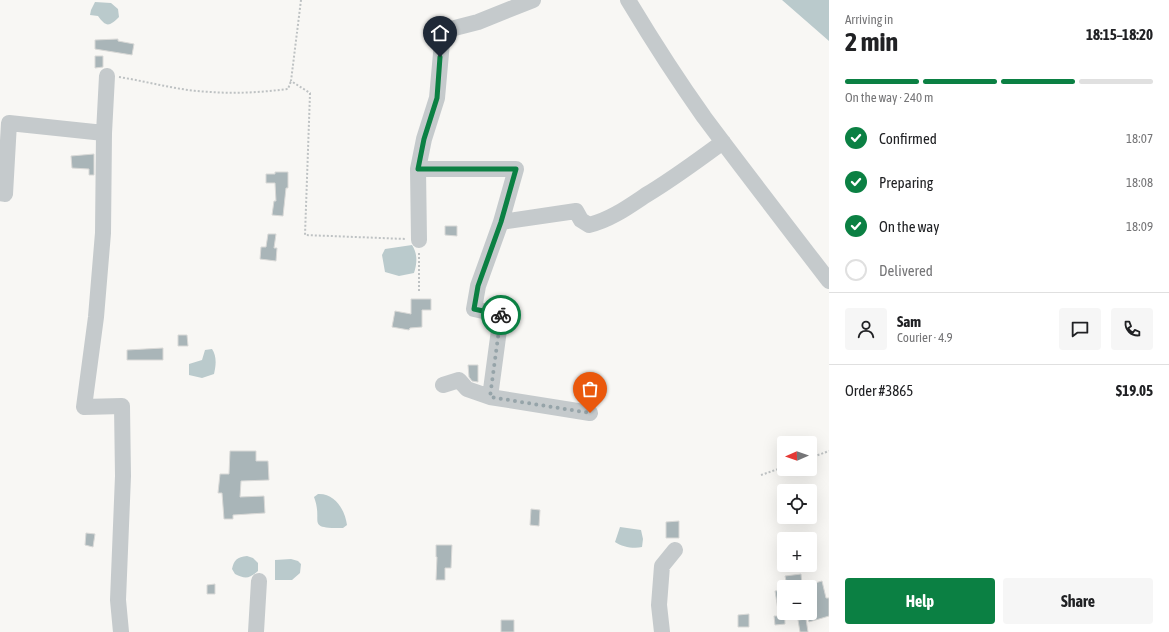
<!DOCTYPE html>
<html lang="en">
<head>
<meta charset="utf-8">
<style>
  :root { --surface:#fff; --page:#f6f6f6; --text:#202124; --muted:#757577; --line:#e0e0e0; --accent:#0b8043 }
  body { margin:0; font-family:"Asap Condensed",sans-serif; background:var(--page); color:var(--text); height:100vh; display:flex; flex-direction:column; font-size:15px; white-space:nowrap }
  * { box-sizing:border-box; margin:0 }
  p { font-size:13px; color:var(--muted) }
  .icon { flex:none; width:22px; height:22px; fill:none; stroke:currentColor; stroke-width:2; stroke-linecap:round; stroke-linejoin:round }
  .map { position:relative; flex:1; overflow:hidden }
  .panel { display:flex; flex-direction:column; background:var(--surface); width:340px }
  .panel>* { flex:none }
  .needle { width:26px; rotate:268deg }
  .tools { position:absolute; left:777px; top:436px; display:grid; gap:8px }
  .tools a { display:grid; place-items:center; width:40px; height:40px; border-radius:4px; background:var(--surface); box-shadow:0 4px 16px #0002; font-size:20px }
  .pin { position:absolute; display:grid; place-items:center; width:34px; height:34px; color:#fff; margin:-41px -17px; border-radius:50% 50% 50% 0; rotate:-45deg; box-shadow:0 0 4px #0007 }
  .pin .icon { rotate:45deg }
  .courier { position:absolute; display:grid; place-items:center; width:40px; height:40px; margin:-20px; border:3px solid #0b8043; border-radius:50%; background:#fff; color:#222; box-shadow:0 1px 5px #0007 }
  .overview em { font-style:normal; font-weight:700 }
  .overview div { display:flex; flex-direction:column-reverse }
  .overview { display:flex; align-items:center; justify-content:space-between; height:68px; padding:0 16px }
  h1 { font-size:26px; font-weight:700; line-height:30px }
  .bar { display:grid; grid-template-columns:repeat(4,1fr); gap:6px 4px; align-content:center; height:48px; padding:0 16px }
  .bar i { height:5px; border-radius:3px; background:var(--line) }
  .bar .selected { background:var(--accent) }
  .bar p { grid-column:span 4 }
  .line { display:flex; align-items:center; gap:10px; padding:0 16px; border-top:1px solid var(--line) }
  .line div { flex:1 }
  .round { display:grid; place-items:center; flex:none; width:42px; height:42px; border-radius:4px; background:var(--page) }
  ol { padding:0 16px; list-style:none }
  li { display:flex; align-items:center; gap:12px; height:44px }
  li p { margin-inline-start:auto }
  li .icon { padding:4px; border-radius:50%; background:var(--accent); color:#fff; stroke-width:4 }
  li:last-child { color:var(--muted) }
  li i { width:22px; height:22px; border:2px solid var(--line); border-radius:50% }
  .cta { display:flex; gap:8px; margin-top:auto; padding:8px 16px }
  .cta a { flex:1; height:46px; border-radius:4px; background:var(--accent); color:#fff; font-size:16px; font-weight:700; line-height:46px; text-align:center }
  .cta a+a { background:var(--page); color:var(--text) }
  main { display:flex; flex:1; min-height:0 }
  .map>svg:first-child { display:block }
</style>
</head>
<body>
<main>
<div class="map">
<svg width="829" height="632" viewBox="0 0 829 632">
  <rect width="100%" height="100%" fill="#f8f7f4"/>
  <path fill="#bacacc" d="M 782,0 L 829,0 L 829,41 Z
    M 95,2 L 111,3 L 118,9 L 119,17 C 109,27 106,27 98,16 L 90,15 L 91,10 Z
    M 412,245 C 418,254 417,264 414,273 L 399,276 L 385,272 L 382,255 L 385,249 Z
    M 212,349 C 217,356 216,366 214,374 L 202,378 L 189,375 L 189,364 L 202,360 L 205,350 Z
    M 318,494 C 335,493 345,510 347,525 L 343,528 C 304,528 324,523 314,497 Z
    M 620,527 L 641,530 L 643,539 L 642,547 C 634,549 622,547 615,542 Z
    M 247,556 L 253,558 L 258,563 L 258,571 C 249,579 245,579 235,574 L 232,569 C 234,560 237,557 247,556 Z
    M 291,559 L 298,561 L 301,564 L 300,573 L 292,580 L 275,580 L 275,560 Z"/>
  <path fill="#a9b5b8" stroke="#d9d9d7" d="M 118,39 L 118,41 L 134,44 L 132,55 L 95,49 L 95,40 Z
    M 95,56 L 103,56 L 103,67 L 95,68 Z
    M 94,154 L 94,175 L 89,175 L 89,169 L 72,168 L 71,156 Z
    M 275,172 L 288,172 L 288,188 L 286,188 L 283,216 L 272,215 L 274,201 L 276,201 L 275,183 L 266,183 L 266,174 L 275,174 Z
    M 445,226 L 457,226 L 457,236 L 445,235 Z
    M 268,234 L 276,234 L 274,248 L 277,248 L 276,261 L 260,259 L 261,247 L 266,247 Z
    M 411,299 L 431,299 L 431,310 L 422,310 L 422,327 L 410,328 L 409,330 L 392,327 L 395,311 L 411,314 Z
    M 178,335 L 187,335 L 188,346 L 178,346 Z
    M 163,348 L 163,360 L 127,360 L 127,350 Z
    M 468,365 L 478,365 L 478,382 L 472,381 L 469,377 Z
    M 230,451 L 256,451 L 256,461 L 268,461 L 269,480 L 241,481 L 240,497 L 264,496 L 265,513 L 233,515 L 233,519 L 224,519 L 222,493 L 218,493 L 220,474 L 229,474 Z
    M 531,509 L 540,510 L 539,526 L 530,525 Z
    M 679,521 L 679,538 L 666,538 L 666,522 Z
    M 86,533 L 95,534 L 93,547 L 85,545 Z
    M 436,545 L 452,545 L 451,568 L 445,568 L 445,580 L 436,580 L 437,557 L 436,557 Z
    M 801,574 L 802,584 L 787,586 L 785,576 Z
    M 822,581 L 826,598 L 829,598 L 829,616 L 809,622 L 806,613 L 810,613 L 810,608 L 816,606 L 811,584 Z
    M 215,584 L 215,594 L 207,594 L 207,585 Z
    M 784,590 L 785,624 L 775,625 L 774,616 L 779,616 L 775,591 Z
    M 749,614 L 749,627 L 738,627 L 738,615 Z
    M 806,619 L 808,632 L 800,632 L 798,620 Z
    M 501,620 L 514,620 L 514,632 L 501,632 Z"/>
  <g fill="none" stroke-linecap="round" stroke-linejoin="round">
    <path stroke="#bec2c3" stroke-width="2" stroke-dasharray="2 2" stroke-linecap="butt" d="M 301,0 L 291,81 L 310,93 L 305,235 L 406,239
      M 119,77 C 150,82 180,91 211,92 C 237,94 263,92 288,89 L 291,81
      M 419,253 L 419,292
      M 810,458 L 829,451
      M 761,475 L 784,467"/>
    <path stroke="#c5cacc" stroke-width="16" d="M 628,0 C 652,40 677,79 704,117 C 745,172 787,226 829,281
      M 107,76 L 104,133 L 103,233 L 96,317 L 84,407 L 122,406 L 123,476 L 118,600 L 121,632
      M 418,169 L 424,139 L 437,98 L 443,31 L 478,22 L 533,0
      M 0,193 L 5,194 L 9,123 L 104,133
      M 501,222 L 576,211 L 581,220 L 589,225 C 610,220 628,207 646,195 C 673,179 698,160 723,142
      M 419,240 L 418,169 L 516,169 L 501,222 L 478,286 L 474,309 L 501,315 L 490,397
      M 443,385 L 459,380 L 467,389 L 490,397 L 590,413
      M 256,632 L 259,581
      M 662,632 L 659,605 L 662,566 L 675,550"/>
  </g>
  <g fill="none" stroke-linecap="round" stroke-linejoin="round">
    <path stroke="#96a4a9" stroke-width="4" stroke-dasharray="0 7.2" d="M 501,315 L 490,397 L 590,413"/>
    <path stroke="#0b8043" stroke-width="5" d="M 440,57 L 437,98 L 424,139 L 418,169 L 516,169 L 501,222 L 478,286 L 474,309 L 501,315"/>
  </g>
</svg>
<div class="tools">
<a><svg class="needle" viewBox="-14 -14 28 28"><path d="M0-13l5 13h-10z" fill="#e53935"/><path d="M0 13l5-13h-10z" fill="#757577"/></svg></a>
<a><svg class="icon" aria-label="locate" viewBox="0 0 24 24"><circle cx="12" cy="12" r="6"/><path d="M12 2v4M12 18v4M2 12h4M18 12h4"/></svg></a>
<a>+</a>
<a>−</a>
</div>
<div class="pin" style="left:590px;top:413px;background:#ea580c"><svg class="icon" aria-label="bag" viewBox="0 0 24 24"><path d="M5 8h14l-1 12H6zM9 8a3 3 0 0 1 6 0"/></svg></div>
<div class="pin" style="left:440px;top:57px;background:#1f2937"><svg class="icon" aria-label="home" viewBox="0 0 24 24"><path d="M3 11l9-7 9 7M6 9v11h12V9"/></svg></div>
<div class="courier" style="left:501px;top:315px"><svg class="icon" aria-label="bike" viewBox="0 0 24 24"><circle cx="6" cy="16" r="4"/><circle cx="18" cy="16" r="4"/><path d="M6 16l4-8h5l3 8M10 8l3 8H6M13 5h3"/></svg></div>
</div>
<section class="panel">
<div class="overview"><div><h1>2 min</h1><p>Arriving in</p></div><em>18:15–18:20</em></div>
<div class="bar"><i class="selected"></i><i class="selected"></i><i class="selected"></i><i></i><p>On the way · 240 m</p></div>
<ol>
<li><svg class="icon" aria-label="check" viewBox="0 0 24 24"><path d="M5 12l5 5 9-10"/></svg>Confirmed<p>18:07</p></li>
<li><svg class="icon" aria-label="check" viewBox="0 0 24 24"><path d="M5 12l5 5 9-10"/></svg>Preparing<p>18:08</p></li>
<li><svg class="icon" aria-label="check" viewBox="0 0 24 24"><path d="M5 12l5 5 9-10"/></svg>On the way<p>18:09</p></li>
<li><i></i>Delivered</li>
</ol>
<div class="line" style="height:72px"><a class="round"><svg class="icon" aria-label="person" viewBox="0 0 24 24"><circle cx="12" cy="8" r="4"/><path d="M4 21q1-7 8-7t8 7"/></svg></a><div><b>Sam</b><p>Courier · 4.9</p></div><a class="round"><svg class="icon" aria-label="chat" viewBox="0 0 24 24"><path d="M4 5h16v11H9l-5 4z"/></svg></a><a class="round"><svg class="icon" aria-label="phone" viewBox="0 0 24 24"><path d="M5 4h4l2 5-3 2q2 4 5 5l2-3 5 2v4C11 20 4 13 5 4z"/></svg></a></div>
<div class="line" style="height:52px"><div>Order #3865</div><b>$19.05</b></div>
<div class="cta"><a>Help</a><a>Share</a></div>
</section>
</main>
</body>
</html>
